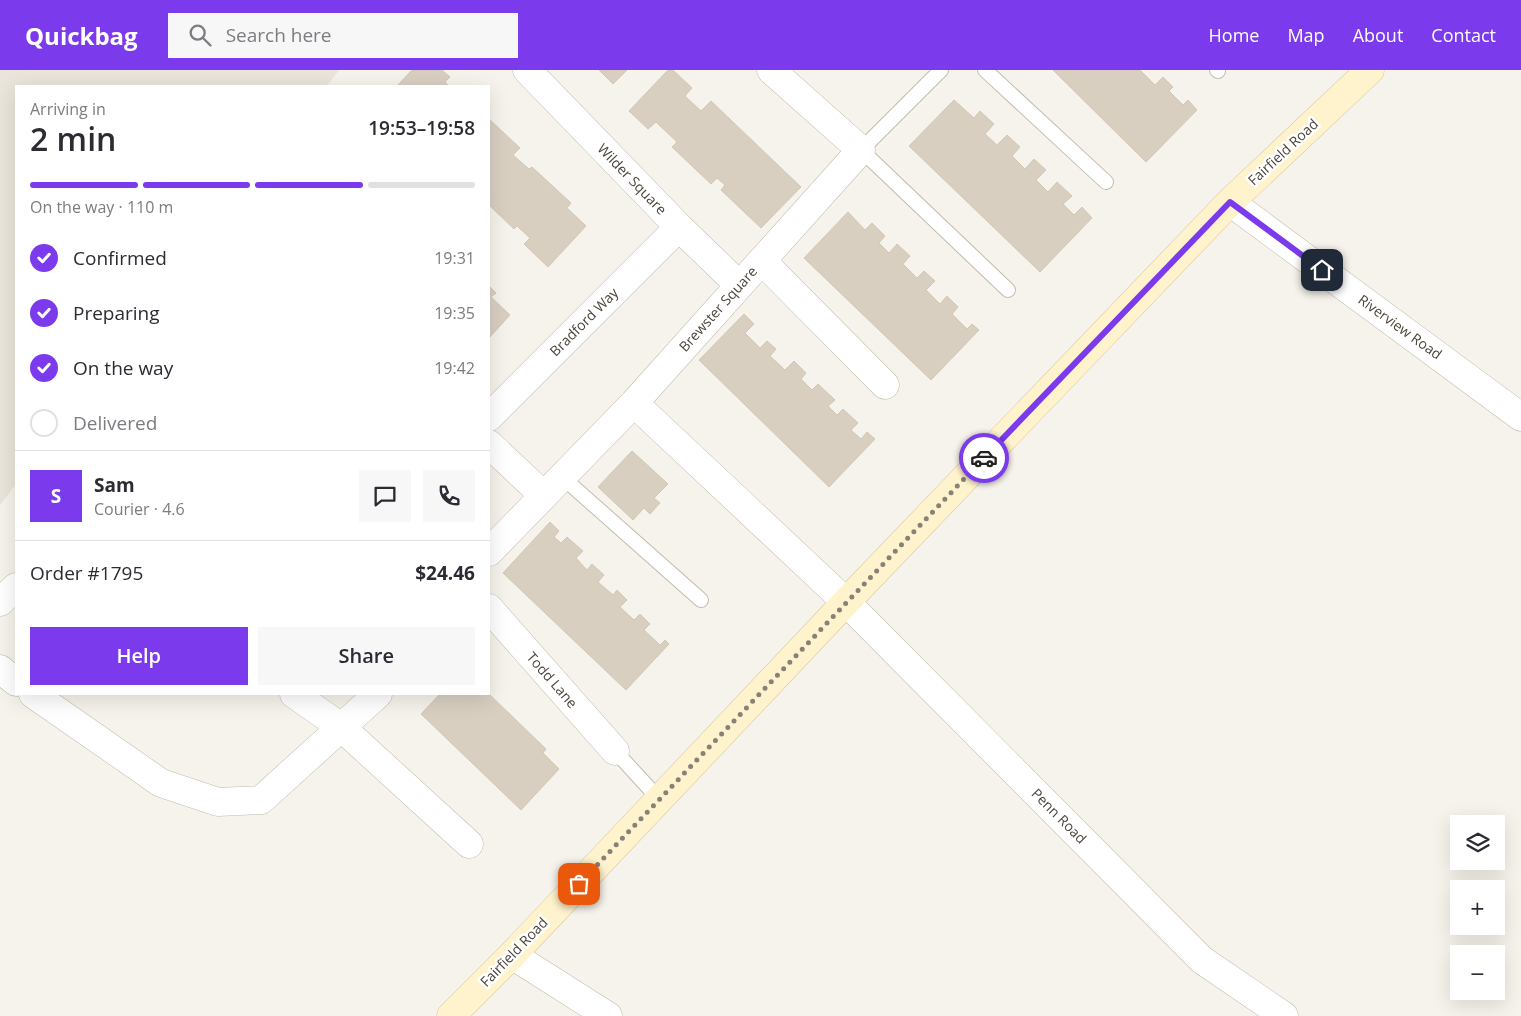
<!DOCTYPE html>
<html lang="en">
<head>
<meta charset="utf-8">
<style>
  :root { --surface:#fff; --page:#f7f7f7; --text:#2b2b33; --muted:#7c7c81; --line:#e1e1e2; --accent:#7c3aed }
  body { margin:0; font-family:"Open Sans",sans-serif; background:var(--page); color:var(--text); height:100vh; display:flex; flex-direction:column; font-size:19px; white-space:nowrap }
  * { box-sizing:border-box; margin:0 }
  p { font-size:16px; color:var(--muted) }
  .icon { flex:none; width:28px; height:28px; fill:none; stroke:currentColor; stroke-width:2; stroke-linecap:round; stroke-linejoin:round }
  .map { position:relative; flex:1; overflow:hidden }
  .details { position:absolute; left:15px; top:15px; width:475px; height:610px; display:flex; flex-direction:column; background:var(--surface); border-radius:0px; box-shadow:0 5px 20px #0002 }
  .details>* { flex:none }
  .tools { position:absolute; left:1450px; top:745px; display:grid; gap:10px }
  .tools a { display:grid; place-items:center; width:55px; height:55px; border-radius:0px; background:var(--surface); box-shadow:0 5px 20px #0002; font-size:25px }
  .pin { position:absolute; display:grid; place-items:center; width:42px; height:42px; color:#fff; margin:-21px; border-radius:10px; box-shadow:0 2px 8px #0006 }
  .courier { position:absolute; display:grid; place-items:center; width:50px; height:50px; margin:-25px; border:4px solid #7c3aed; border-radius:50%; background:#fff; color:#222; box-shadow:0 1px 6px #0007 }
  .overview em { font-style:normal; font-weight:600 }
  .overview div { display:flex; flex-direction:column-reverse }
  .overview { display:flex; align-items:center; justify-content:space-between; height:85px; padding:0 15px }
  h1 { font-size:32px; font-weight:600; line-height:38px }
  .bar { display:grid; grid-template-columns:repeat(4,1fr); gap:8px 5px; align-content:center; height:60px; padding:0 15px }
  .bar i { height:6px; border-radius:4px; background:var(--line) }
  .bar .selected { background:var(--accent) }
  .bar p { grid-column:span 4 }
  .line { display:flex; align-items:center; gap:12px; padding:0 15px; border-top:1px solid var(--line) }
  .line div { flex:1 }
  .round { display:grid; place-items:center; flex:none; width:52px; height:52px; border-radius:0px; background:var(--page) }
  ol { padding:0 15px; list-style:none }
  li { display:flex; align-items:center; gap:15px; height:55px }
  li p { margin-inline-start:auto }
  li .icon { padding:5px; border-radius:50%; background:var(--accent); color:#fff; stroke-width:4 }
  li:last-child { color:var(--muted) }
  li i { width:28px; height:28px; border:2px solid var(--line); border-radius:50% }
  .cta { display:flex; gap:10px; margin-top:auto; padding:10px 15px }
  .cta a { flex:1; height:58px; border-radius:0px; background:var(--accent); color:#fff; font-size:20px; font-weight:600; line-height:58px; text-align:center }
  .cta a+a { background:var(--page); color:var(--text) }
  header { display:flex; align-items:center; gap:30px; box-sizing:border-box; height:70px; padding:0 25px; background:var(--accent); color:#fff }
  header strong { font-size:24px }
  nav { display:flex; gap:28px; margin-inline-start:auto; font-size:18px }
  .search { width:350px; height:45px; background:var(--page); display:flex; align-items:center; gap:12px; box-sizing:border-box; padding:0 18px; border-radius:0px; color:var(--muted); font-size:19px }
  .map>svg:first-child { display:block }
</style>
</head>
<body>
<header>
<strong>Quickbag</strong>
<div class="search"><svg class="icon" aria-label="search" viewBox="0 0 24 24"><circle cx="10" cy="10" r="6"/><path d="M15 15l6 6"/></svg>Search here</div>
<nav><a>Home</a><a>Map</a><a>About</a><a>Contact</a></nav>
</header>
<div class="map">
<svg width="1521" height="946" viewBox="0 0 1521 946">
  <rect width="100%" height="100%" fill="#f6f3ec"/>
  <path fill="#eae5da" d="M 0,0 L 339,0 L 327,16 L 16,16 L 16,414 L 0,435 Z"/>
  <path fill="#d8cfc1" stroke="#d3c7b4" d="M 412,0 L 442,0 L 450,7 L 445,12 L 449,16 L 397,16 Z
    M 599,0 L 627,0 L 613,14 Z
    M 668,0 L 673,0 L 692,18 L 685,26 L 701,41 L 711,31 L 801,117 L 761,158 L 721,120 L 725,115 L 717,108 L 711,114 L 672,77 L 677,72 L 656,52 L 648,59 L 629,41 Z
    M 1053,0 L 1140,0 L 1155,15 L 1163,7 L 1173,17 L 1169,21 L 1183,35 L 1188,30 L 1197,40 L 1146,92 Z
    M 954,30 L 974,48 L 980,41 L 994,54 L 985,64 L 997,75 L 1007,65 L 1020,77 L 1012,86 L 1025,99 L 1034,89 L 1046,100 L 1036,110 L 1048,122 L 1057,112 L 1072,126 L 1063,134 L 1074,145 L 1082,137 L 1092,148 L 1040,202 L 909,76 Z
    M 489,49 L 520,78 L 513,85 L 529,99 L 532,97 L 571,133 L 567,138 L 586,156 L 548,197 L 524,174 L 530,168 L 517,156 L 514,159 L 489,135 L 489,130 L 491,127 L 489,125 Z
    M 848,142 L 865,160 L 872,153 L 885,166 L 879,173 L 889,183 L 897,174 L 910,186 L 903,194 L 917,208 L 924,201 L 935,211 L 926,220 L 940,234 L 947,226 L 958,237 L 952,244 L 967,259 L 972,254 L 979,260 L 931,310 L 804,188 Z
    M 489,216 L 496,223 L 491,227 L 510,245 L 489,268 Z
    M 744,244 L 754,254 L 745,263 L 760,278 L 767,271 L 776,279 L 770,286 L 785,300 L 794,291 L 806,303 L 801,309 L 812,320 L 818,314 L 835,330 L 828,336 L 837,345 L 843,339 L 858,353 L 851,360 L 861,369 L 867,362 L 875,369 L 829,417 L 699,290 Z
    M 632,381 L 668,414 L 654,428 L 660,433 L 650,444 L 644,438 L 633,450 L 598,417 Z
    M 550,452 L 559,461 L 554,467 L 561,473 L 567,467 L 583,481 L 576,488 L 587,500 L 592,494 L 604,505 L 598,512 L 613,525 L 617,520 L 627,530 L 620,537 L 634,550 L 640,544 L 650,554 L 644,560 L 660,575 L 665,570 L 669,574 L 626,620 L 503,503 Z
    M 440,624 L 489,624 L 546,679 L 543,683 L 559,699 L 521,740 L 421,644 Z"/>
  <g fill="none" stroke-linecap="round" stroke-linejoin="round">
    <g stroke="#c2bbae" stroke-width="16">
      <path id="lane" d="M 941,0 L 861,80 L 1008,220
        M 985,0 L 1106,112
        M 1217,0 L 1218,1
        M 561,406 L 701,530
        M 615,681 L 659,729"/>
    </g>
    <g stroke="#c2bbae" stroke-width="29">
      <path id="street" d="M 527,0 L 679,157 L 739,215
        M 1230,132 L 1521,347
        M 762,191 L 885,315
        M 634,333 L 846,532 L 1202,890 L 1284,946
        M 489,347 L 679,157
        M 489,374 L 543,425
        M 489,482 L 634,333 L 861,80 L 771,0
        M 0,532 L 16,517
        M 489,538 L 615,681
        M 0,599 L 16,612
        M 33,624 L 161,713 L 218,732 L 261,730 L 378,624
        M 294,624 L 341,657 L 469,774
        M 512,885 L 608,946"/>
    </g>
    <g stroke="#d6c79b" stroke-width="29">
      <path id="secondary" d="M 451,946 L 512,885 L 846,532 L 1230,132 L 1370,0"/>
    </g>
    <use href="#lane" stroke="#fff" stroke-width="14"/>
    <use href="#street" stroke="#fff" stroke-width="28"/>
    <use href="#secondary" stroke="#fff3cd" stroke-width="28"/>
  </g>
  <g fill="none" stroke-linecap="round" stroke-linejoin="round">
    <path stroke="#878178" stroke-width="5" stroke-dasharray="0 9" d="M 579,814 L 984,388"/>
    <path stroke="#7c3aed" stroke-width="6" d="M 984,388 L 1230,132 L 1322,200"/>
  </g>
  <g text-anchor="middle" stroke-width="5" stroke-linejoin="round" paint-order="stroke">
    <g font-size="14" fill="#4b4439" stroke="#fff">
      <text transform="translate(1283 82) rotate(-43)" y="5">Fairfield Road</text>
      <text transform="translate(632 109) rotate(46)" y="5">Wilder Square</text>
      <text transform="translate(718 239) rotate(-48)" y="5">Brewster Square</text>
      <text transform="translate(584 252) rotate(-45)" y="5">Bradford Way</text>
      <text transform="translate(1400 257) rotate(36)" y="5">Riverview Road</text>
      <text transform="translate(552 610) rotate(49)" y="5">Todd Lane</text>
      <text transform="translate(1059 746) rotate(45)" y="5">Penn Road</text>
      <text transform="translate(514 882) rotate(-46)" y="5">Fairfield Road</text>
    </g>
  </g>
</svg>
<div class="tools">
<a><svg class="icon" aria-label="layers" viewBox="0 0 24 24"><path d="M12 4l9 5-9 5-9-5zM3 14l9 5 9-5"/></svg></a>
<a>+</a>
<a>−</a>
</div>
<div class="pin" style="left:579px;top:814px;background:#ea580c"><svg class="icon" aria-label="bag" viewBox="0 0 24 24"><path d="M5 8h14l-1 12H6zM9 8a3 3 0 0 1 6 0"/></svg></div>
<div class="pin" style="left:1322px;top:200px;background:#1f2937"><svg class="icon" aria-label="home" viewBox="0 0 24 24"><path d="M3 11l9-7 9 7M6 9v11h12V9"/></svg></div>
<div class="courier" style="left:984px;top:388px"><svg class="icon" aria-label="car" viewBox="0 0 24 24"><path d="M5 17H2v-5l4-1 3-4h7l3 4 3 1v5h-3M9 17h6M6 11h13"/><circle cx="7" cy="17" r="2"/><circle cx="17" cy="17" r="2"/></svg></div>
<section class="details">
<div class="overview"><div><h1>2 min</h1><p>Arriving in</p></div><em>19:53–19:58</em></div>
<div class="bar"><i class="selected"></i><i class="selected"></i><i class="selected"></i><i></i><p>On the way · 110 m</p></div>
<ol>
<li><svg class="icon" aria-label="check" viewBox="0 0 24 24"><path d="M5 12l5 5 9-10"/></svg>Confirmed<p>19:31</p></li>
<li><svg class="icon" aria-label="check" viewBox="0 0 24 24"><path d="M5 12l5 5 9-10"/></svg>Preparing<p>19:35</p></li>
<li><svg class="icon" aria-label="check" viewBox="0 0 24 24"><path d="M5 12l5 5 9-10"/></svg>On the way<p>19:42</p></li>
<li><i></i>Delivered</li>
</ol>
<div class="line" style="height:90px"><b class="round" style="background:var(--accent);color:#fff">S</b><div><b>Sam</b><p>Courier · 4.6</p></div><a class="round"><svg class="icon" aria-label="chat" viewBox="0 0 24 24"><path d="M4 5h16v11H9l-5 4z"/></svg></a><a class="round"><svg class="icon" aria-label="phone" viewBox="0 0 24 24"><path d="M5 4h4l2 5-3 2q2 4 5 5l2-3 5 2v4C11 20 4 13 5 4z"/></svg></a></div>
<div class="line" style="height:65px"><div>Order #1795</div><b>$24.46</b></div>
<div class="cta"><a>Help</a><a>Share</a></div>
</section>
</div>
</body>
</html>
